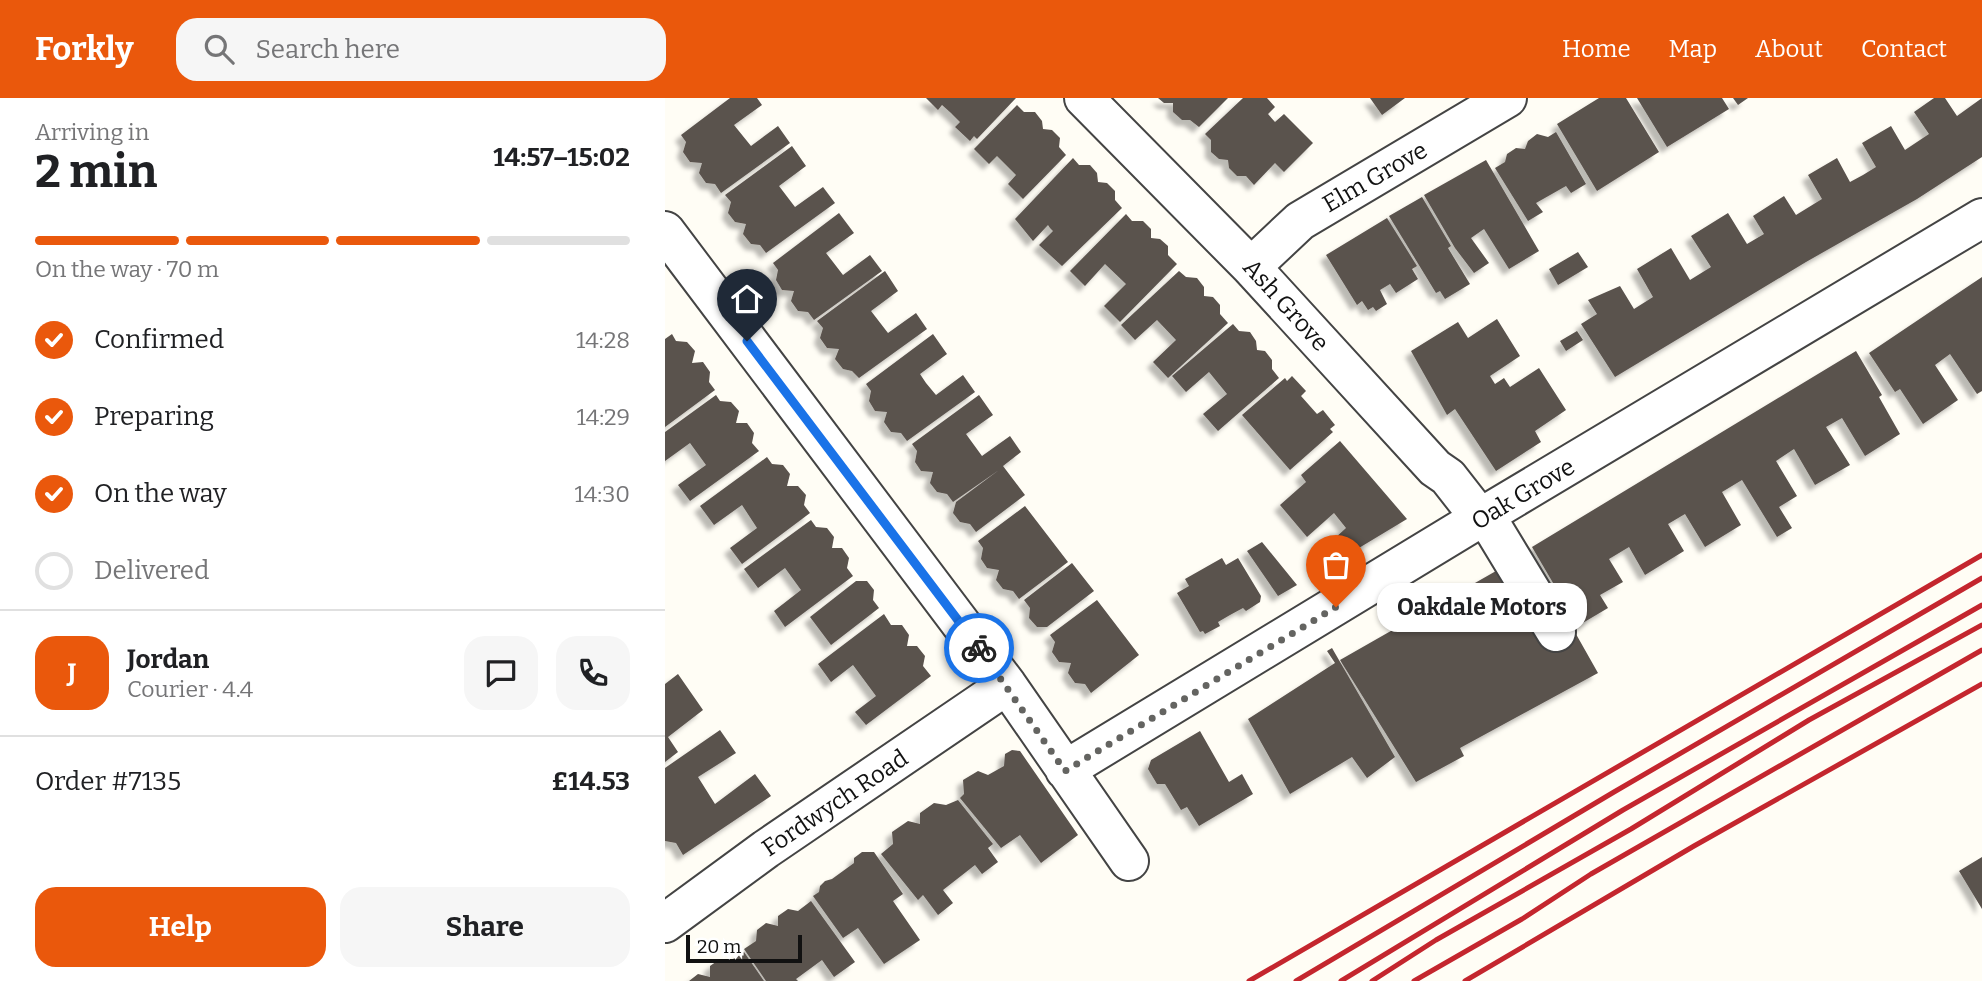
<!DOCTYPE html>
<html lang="en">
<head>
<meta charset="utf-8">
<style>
  :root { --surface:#fff; --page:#f6f6f6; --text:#202124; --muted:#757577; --line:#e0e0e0; --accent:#ea580c }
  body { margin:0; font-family:Bitter,serif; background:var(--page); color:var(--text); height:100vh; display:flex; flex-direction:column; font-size:26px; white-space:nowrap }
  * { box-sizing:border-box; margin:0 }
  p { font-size:23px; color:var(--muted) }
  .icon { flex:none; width:38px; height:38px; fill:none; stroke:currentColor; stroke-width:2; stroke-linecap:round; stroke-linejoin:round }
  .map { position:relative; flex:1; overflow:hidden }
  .drawer { display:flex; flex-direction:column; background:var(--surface); width:665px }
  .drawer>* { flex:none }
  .scale { position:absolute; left:21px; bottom:18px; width:116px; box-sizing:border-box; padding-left:7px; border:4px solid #111; border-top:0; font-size:19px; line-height:24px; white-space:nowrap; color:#111; -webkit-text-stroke:5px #fff; paint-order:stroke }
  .pin { position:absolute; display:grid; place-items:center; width:60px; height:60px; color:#fff; margin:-72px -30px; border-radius:50% 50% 50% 0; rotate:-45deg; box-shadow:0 0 7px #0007 }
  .pin .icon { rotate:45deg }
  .courier { position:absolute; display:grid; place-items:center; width:70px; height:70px; margin:-35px; border:5px solid #1a73e8; border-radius:50%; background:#fff; color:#222; box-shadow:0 2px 9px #0007 }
  .bubble { position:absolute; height:49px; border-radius:21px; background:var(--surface); box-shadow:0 2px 5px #0004; font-size:23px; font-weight:700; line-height:49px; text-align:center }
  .headline em { font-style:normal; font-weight:700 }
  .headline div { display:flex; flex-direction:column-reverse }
  .headline { display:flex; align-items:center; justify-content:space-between; height:119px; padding:0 35px }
  h1 { font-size:46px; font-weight:700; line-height:52px }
  .bar { display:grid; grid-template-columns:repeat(4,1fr); gap:10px 7px; align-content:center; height:84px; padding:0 35px }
  .bar i { height:9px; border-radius:5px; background:var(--line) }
  .bar .selected { background:var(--accent) }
  .bar p { grid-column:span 4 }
  .line { display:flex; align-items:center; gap:18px; padding:0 35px; border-top:2px solid var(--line) }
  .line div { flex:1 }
  .round { display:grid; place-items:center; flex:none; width:74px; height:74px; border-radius:21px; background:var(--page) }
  ol { padding:0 35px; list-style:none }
  li { display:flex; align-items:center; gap:21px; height:77px }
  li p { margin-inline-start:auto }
  li .icon { padding:7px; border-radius:50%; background:var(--accent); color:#fff; stroke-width:4 }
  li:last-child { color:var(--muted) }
  li i { width:38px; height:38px; border:4px solid var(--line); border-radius:50% }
  .cta { display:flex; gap:14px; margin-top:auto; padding:14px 35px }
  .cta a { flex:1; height:80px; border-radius:21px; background:var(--accent); color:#fff; font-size:28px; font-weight:700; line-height:80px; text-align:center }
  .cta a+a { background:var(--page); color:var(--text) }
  header { display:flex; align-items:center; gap:42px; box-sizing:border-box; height:98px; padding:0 35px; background:var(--accent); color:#fff }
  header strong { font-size:33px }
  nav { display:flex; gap:38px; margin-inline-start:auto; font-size:24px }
  .search { width:490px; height:63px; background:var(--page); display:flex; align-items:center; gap:18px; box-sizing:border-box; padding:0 24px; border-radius:21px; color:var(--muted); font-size:26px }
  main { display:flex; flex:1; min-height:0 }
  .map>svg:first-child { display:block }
</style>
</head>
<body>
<header>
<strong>Forkly</strong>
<div class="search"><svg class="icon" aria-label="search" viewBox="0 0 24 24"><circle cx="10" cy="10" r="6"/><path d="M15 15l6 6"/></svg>Search here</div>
<nav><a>Home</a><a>Map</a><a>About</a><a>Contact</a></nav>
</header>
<main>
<section class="drawer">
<div class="headline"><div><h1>2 min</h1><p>Arriving in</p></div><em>14:57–15:02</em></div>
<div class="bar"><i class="selected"></i><i class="selected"></i><i class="selected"></i><i></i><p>On the way · 70 m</p></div>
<ol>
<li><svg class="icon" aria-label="check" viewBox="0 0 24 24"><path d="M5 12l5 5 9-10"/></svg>Confirmed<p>14:28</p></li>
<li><svg class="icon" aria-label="check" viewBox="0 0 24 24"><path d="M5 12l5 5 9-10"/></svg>Preparing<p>14:29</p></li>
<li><svg class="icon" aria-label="check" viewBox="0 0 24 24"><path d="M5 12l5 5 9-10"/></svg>On the way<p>14:30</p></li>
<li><i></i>Delivered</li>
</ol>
<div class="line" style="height:126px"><b class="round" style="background:var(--accent);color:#fff">J</b><div><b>Jordan</b><p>Courier · 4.4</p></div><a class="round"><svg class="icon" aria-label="chat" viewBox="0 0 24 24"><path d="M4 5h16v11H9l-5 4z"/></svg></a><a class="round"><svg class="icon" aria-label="phone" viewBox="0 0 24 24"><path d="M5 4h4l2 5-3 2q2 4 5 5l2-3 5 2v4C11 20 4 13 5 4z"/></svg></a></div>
<div class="line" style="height:91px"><div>Order #7135</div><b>£14.53</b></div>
<div class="cta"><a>Help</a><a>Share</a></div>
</section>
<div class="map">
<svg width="1317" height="883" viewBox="0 0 1317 883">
  <defs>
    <filter id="shadow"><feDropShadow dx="-6" dy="6" stdDeviation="2" flood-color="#0004"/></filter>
  </defs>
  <rect width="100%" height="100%" fill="#fffdf5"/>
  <path fill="#5a524d" filter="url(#shadow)" d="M 65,0 L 92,0 L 97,7 L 69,27 L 86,48 L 113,28 L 125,45 L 56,95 L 50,86 L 41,85 L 34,75 L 37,65 L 25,64 L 18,54 L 21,44 L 16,37 Z
    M 261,0 L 351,0 L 312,41 L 309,38 L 305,43 L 290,29 L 295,24 L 286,15 L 277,7 L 273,12 Z
    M 493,0 L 563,0 L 534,29 L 525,22 L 517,22 L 508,14 L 508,5 L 499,5 Z
    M 578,0 L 602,0 L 610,9 L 603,16 L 610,24 L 619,16 L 648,45 L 619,74 L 610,65 L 589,87 L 581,78 L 572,78 L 564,70 L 563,62 L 554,61 L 546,54 L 546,42 L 540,36 Z
    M 705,0 L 740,0 L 717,17 Z
    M 934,0 L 961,0 L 994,54 L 932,93 L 892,26 Z
    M 972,0 L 1057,0 L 1064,11 L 1002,49 Z
    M 1068,0 L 1083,0 L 1073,7 Z
    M 1269,0 L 1280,0 L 1292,18 L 1317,0 L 1317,59 L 1252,101 L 1141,164 L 950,279 L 916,226 L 932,216 L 923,202 L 955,188 L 969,211 L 988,199 L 972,171 L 1006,150 L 1025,182 L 1046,169 L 1026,138 L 1063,115 L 1082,146 L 1099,136 L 1088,118 L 1119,98 L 1131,117 L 1157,101 L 1143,77 L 1172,60 L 1185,84 L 1198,77 L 1211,69 L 1197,45 L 1226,28 L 1240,52 L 1264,36 L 1249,14 Z
    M 352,7 L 359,14 L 370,14 L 377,23 L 378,31 L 387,32 L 395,40 L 394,49 L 401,57 L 358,101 L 343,86 L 351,77 L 332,58 L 324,66 L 309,51 Z
    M 891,34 L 921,86 L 906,95 L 901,88 L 871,105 L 878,114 L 863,123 L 830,70 L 840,64 L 842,56 L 851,50 L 860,51 L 863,43 L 872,36 L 883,39 Z
    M 127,48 L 141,68 L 114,88 L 130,109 L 158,89 L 170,105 L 101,155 L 95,147 L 86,146 L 78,136 L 81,126 L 70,124 L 63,115 L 66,104 L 60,97 Z
    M 408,60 L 414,67 L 425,67 L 432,75 L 433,84 L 442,85 L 450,93 L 450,102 L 457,110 L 397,168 L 374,147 L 388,133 L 385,130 L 383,127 L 368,143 L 350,121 Z
    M 821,62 L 874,153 L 844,171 L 819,131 L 806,140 L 824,165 L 809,175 L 790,150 L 759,97 Z
    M 757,99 L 786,148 L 783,150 L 805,186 L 780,201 L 775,193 L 771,195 L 724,118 Z
    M 174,115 L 189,135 L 161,155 L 168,164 L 178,177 L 205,157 L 217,173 L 149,222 L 143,214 L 133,213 L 126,203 L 129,193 L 117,192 L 111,182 L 113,172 L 108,165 Z
    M 461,116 L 467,123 L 478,123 L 486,131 L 486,140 L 495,141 L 503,148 L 503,157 L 512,166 L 455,224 L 439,208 L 461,186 L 440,166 L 420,188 L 405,173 Z
    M 722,120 L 752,168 L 747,171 L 753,181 L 731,195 L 725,186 L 715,192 L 722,206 L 711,213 L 708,209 L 703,212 L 697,203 L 692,207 L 661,157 Z
    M 913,154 L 923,169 L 893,187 L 884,171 Z
    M 220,173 L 233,193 L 206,213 L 223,235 L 251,215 L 262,231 L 194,280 L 187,273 L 178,271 L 170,261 L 174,251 L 162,250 L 155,240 L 158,230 L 152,223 Z
    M 514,173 L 521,179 L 532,180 L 539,189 L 539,198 L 548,199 L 555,207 L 555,216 L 563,225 L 503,280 L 488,264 L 511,242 L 492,222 L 470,242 L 456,227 Z
    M 1317,179 L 1317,293 L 1312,296 L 1285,256 L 1270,267 L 1293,302 L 1258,326 L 1235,291 L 1230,294 L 1204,255 Z
    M 832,221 L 855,258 L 825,278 L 830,286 L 839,280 L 845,289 L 874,270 L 901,312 L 870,333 L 876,344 L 831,373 L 790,311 L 782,317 L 746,253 L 793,224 L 803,240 Z
    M 568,226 L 574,233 L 585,234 L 591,243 L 592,252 L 600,253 L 607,262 L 607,271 L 614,280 L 553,333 L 538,316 L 562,296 L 544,274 L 521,294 L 507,278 Z
    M 912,233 L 918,242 L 901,253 L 895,243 Z
    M 7,236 L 11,243 L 22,244 L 30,253 L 27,265 L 38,264 L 45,274 L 44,284 L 50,292 L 0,329 L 0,241 Z
    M 268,236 L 282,256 L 255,276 L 261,285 L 271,297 L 298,277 L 310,294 L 242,343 L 236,335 L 226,334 L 219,324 L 222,314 L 210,313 L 204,303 L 206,293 L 201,286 Z
    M 1191,253 L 1217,297 L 1214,299 L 1235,336 L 1200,358 L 1177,320 L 1161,329 L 1185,367 L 1150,387 L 1129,351 L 1111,363 L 1132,398 L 1114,409 L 1127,430 L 1112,439 L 1077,382 L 1057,394 L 1076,427 L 1040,449 L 1020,416 L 1003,426 L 1019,453 L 980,477 L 964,449 L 944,461 L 958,484 L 935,497 L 943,510 L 916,526 L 905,507 L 909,504 L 899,486 L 891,490 L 867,449 Z
    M 627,278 L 641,293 L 636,298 L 652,316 L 658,312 L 670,327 L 665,331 L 668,334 L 625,372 L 577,317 L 620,280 L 622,283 Z
    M 51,297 L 55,303 L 66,304 L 74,313 L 71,325 L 82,325 L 89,335 L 87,345 L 94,353 L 25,403 L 13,387 L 41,367 L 25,345 L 0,363 L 0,334 Z
    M 314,297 L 328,317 L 301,336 L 317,358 L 345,338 L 356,354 L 338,368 L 360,397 L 311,434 L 305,426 L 295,424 L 288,415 L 291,404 L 334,372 L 288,404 L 282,396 L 272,394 L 265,385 L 268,374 L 256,373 L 250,364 L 252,353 L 247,346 Z
    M 675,343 L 742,421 L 669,465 L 657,452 L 681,430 L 669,415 L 642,439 L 615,407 L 641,384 L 636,377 Z
    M 102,359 L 107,366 L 118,367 L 125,376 L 122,388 L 133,388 L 141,397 L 139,407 L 145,415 L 77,466 L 65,450 L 92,430 L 77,407 L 49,427 L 35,408 Z
    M 360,408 L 403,464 L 354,501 L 348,493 L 338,491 L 331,482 L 334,472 L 322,470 L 316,461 L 318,450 L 313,443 Z
    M 146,422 L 151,429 L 162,430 L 169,439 L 167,450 L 177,450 L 184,460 L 182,470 L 188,478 L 120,529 L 109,513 L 136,492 L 120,470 L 93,490 L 79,471 Z
    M 597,444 L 632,487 L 613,498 L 582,453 Z
    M 557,460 L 561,467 L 573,460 L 596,498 L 595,504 L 581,513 L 578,510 L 565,517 L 553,524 L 555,528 L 540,536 L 538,533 L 535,534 L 512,495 L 524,488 L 520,481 Z
    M 407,465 L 429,493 L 382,529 L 372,529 L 364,520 L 365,510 L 359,502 Z
    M 838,469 L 907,529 L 933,575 L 795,650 L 799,658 L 751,684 L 675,562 Z
    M 191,483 L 202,483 L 209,492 L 208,502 L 214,510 L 166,547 L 145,519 Z
    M 432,502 L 474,557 L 426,595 L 420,586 L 410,585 L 403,575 L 406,565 L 394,564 L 387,554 L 390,544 L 385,537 Z
    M 219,516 L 226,527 L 237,527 L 244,537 L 242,548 L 252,548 L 260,558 L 258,568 L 266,578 L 201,627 L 190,614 L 211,598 L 188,567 L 166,584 L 153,566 Z
    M 667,550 L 730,659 L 702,680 L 687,659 L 625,696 L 583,621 L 670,565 L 662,553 Z
    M 13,576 L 38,612 L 3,639 L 13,654 L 0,664 L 0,586 Z
    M 55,632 L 71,655 L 33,679 L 50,706 L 90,676 L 106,698 L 18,757 L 11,745 L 0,743 L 0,670 Z
    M 535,633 L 564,684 L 577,676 L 588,696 L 534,728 L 522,709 L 516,712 L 500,686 L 492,686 L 483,671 L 486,662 Z
    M 347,652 L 355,653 L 413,737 L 376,765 L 355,737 L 336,750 L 295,700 L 299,696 L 298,682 L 313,673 L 323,677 L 339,668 L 340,656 Z
    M 293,702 L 328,746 L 323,750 L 333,764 L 317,776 L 310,767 L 278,792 L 288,805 L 273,817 L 258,797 L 253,802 L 216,756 L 228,746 L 227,734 L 243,723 L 255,726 L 255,715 L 269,705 L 281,707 Z
    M 197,754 L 209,754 L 238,796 L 228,803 L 255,842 L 219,866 L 193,830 L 178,840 L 148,798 L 154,794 L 155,788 L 160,783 L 167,781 L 189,765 L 189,760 Z
    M 1317,759 L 1317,811 L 1294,773 Z
    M 146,803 L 190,864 L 169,879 L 157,862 L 131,881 L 133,883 L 101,883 L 79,851 L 91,843 L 92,832 L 101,825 L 113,828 L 113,818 L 123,811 L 133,813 Z
    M 79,854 L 99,883 L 24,883 L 33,876 L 45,879 L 45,868 L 55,861 L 65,863 Z"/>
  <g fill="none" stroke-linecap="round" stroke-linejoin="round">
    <g stroke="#444" stroke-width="42">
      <path id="minor" d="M 419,0 L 586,169 L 770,370 L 783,379 L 815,420
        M 0,133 L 342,587 L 464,763
        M 586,169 L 635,123 L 842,0
        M 820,417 L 891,534
        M 400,672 L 815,420 L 1317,120
        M 0,825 L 101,751 L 342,587"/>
    </g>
    <use href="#minor" stroke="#fff" stroke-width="38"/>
    <path stroke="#c4262e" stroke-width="5" d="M 584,883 L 1317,457
      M 631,883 L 949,694 L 1317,480
      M 676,883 L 958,712 L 1317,507
      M 707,883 L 771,842 L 966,731 L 1144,622 L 1317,527
      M 749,883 L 857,821 L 926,776 L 1317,552
      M 800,883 L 1029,748 L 1317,586"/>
  </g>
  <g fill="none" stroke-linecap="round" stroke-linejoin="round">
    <path stroke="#646461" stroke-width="7" stroke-dasharray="0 12.6" d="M 314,550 L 400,673 L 671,509"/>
    <path stroke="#1a73e8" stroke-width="9" d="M 82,243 L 314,550"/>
  </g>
  <g text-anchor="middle" stroke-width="7" stroke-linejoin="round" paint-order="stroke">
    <g font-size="24" fill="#111" stroke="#fff">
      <text transform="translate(710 79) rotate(-30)" y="8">Elm Grove</text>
      <text transform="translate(621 207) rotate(48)" y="8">Ash Grove</text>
      <text transform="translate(858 396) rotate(-31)" y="8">Oak Grove</text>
      <text transform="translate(170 705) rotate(-34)" y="8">Fordwych Road</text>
    </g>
  </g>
</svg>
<div class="scale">20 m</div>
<div class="pin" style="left:671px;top:509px;background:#ea580c"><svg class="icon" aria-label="bag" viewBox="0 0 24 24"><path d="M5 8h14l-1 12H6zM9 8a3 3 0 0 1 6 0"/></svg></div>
<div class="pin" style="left:82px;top:243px;background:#1f2937"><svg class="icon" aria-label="home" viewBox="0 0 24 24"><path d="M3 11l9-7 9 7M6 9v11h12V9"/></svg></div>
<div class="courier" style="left:314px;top:550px"><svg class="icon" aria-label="bike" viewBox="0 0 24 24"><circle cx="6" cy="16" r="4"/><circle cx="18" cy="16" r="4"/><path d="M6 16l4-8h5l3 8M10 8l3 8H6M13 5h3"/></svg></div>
<div class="bubble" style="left:712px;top:485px;width:210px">Oakdale Motors</div>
</div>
</main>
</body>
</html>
